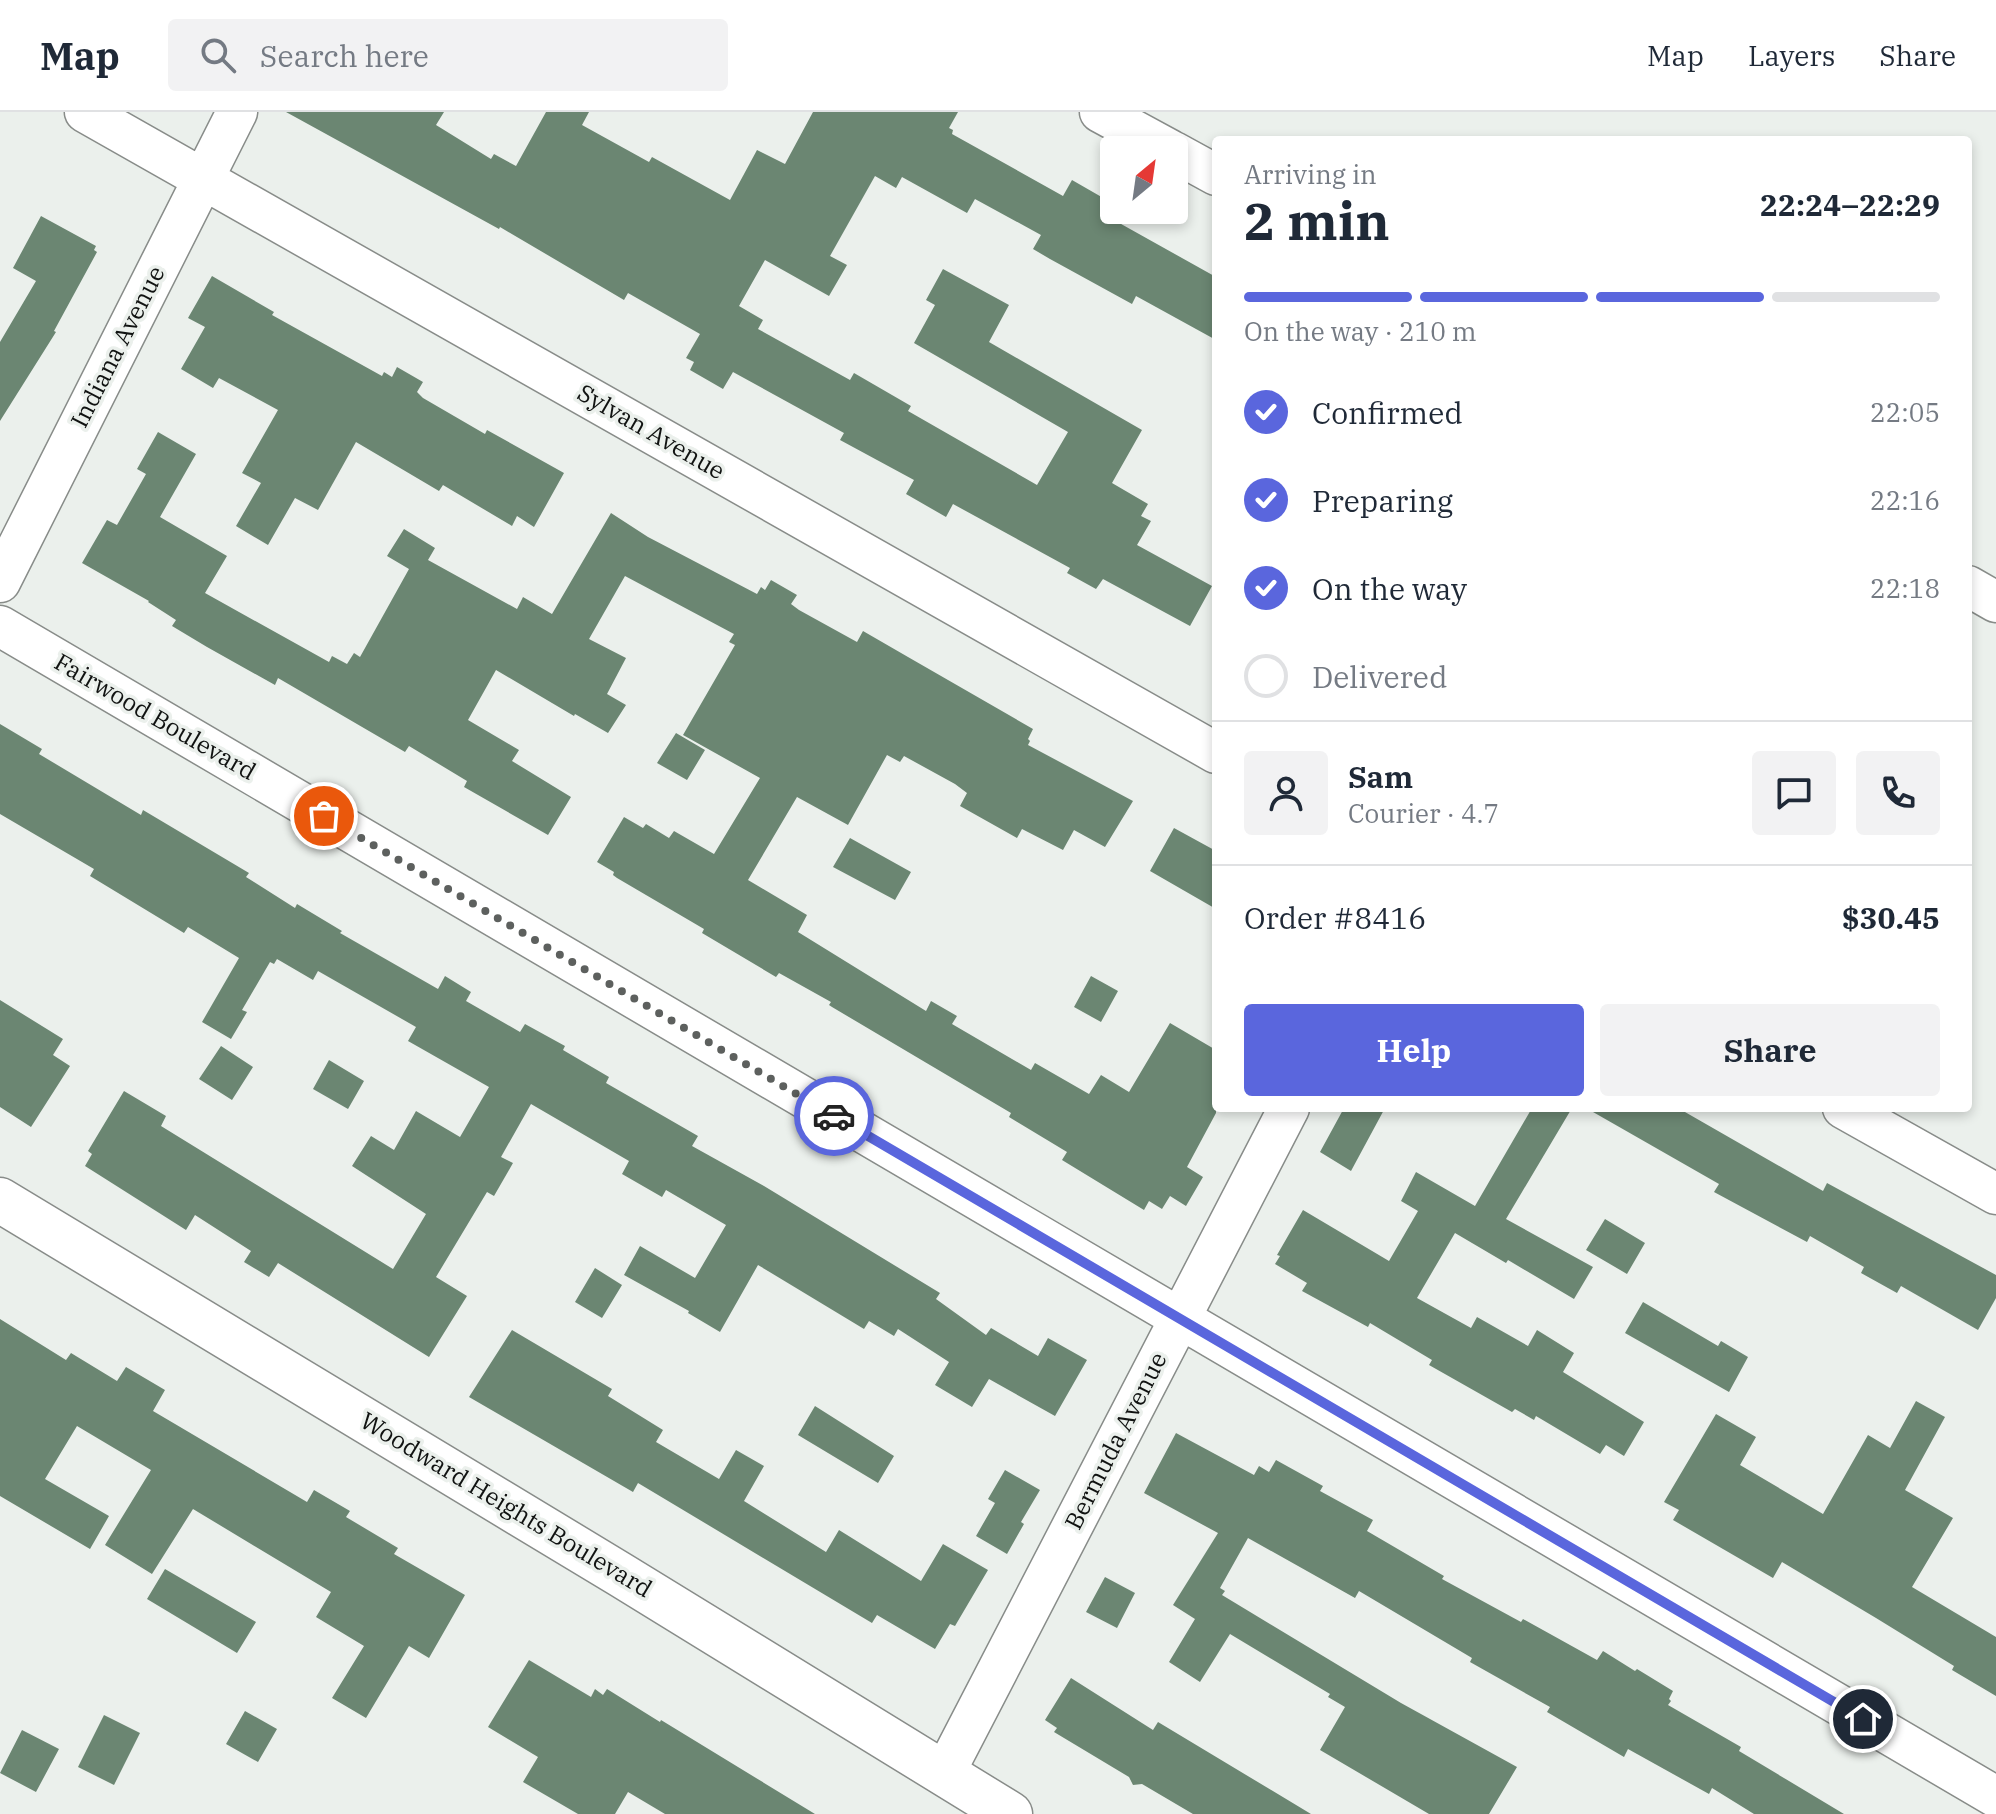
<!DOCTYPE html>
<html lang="en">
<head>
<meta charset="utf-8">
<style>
  :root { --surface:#fff; --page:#f2f2f3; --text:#1f2937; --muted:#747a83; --line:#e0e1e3; --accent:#5a66dd }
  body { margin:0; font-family:"IBM Plex Serif",serif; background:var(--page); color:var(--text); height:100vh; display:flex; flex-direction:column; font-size:30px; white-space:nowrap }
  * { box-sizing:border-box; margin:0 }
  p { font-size:26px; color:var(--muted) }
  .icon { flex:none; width:44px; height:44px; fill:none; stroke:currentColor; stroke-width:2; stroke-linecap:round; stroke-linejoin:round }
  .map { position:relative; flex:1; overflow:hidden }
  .drawer { position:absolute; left:1212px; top:24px; width:760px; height:976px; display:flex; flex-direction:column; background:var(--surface); border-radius:8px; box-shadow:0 4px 12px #0003 }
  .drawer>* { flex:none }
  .needle { width:52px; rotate:29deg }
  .controls { position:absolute; left:1100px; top:24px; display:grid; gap:16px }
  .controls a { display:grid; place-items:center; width:88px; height:88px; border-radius:8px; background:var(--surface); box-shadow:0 4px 12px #0003; font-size:40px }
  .pin { position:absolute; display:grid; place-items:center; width:68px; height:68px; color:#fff; margin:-34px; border:4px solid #fff; border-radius:50%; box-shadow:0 2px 8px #0007 }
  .courier { position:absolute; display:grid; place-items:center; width:80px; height:80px; margin:-40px; border:6px solid #5a66dd; border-radius:50%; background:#fff; color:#222; box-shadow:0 2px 10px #0007 }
  .headline em { font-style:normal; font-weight:700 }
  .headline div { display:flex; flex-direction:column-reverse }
  .headline { display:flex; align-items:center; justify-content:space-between; height:136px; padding:0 32px }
  h1 { font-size:52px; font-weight:700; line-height:60px }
  .bar { display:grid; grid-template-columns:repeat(4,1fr); gap:12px 8px; align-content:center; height:96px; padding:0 32px }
  .bar i { height:10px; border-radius:6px; background:var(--line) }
  .bar .on { background:var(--accent) }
  .bar p { grid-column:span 4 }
  .line { display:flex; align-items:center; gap:20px; padding:0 32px; border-top:2px solid var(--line) }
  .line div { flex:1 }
  .round { display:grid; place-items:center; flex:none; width:84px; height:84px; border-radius:8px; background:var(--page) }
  ol { padding:0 32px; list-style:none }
  li { display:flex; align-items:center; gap:24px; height:88px }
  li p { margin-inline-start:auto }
  li .icon { padding:8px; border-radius:50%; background:var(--accent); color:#fff; stroke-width:4 }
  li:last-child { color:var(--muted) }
  li i { width:44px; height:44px; border:4px solid var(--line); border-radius:50% }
  .button { display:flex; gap:16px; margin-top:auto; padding:16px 32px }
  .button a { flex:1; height:92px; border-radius:8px; background:var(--accent); color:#fff; font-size:32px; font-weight:700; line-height:92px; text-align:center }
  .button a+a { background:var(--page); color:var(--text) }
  header { display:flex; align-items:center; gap:48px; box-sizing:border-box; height:112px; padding:0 40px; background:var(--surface); border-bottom:2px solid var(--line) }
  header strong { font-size:38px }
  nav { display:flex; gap:44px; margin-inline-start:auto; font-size:28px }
  .search { width:560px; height:72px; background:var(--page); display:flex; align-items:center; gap:20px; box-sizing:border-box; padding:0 28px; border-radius:8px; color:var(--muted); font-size:30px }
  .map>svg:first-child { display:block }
</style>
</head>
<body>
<header>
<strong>Map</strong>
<div class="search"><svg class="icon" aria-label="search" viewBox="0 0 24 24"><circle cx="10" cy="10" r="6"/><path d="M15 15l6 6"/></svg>Search here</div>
<nav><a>Map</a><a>Layers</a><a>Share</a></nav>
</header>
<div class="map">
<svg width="1996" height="1702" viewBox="0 0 1996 1702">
  <rect width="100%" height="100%" fill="#ebf0ec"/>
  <path fill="#6b8672" d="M 286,0 L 444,0 L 436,13 L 491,47 L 494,42 L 516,54 L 546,0 L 589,0 L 582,13 L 649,50 L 652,45 L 730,88 L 757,38 L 785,52 L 813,0 L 958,0 L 949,16 L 953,18 L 952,22 L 1063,84 L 1072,68 L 1112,91 L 1105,103 L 1216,165 L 1216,228 L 1136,184 L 1132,192 L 1050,147 L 1033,137 L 1041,123 L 975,87 L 967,101 L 902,65 L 896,76 L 875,64 L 830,144 L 847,153 L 829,184 L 765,148 L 739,194 L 763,208 L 758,217 L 850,268 L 854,261 L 911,294 L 908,299 L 1037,373 L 1068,320 L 914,231 L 935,193 L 926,188 L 943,157 L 1009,193 L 989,230 L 1142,318 L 1112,371 L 1148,392 L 1141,404 L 1151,409 L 1137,433 L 1212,474 L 1190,514 L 1103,467 L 1096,477 L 1067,461 L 1070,456 L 953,392 L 946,405 L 906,382 L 914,368 L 840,328 L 844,321 L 733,260 L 723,277 L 690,258 L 694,250 L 686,246 L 700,222 L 628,181 L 624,188 L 500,115 L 499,117 Z
    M 41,104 L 96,134 L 94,138 L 97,140 L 54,219 L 56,220 L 0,309 L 0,230 L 36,169 L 13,156 Z
    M 212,164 L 274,200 L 272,203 L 382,264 L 384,260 L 392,265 L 397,255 L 423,270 L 417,280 L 423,286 L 485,322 L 487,318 L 564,361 L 534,415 L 517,404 L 512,414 L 443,373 L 439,379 L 356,330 L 318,398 L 295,386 L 268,433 L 236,414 L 261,371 L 242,361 L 278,298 L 219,266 L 213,276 L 181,257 L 205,215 L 188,206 Z
    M 158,320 L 196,342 L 160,405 L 227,444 L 205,481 L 329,550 L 332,544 L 347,552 L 354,541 L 360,545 L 409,457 L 387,444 L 404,417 L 435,436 L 428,448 L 517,497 L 523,485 L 552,502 L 611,401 L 648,425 L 757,482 L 761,475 L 765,478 L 771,468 L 797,483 L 791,492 L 799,498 L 857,530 L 863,519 L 908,545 L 1033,617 L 1028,627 L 1030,629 L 1028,633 L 1133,689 L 1105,735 L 1074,718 L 1063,738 L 1022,717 L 1017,726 L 960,694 L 967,681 L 955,672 L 904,644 L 900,650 L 887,643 L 848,713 L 797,685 L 748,768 L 807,803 L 798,820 L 926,899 L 931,889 L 957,904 L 952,912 L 1031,958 L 1035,951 L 1089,982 L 1101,963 L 1129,980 L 1170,911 L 1216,938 L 1216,1001 L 1187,1055 L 1203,1065 L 1186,1094 L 1170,1084 L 1162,1097 L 1149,1089 L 1144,1098 L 1062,1048 L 1067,1040 L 1009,1005 L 1011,1001 L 832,895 L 829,893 L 831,890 L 779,861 L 776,865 L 702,821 L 704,817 L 617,766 L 613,763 L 614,760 L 597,750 L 624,705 L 643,716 L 646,712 L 669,726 L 674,719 L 714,742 L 760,666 L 683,623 L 735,533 L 729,530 L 734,522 L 625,464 L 589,527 L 626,546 L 607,582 L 626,593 L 608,621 L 575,602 L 574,604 L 496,558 L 468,608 L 519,638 L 512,649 L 571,685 L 548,723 L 464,675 L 467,669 L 409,634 L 405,640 L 278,566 L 275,573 L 207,535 L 172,514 L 176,508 L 148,490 L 149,489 L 82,451 L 107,408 L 117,413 L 146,362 L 137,357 Z
    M 0,612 L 42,637 L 39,642 L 141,703 L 143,698 L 249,761 L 246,765 L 295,796 L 297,792 L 342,819 L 340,821 L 438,877 L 445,864 L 471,880 L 466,889 L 520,920 L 525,912 L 565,934 L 563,938 L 609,965 L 606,971 L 698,1024 L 692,1034 L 764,1074 L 940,1181 L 936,1187 L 986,1223 L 991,1216 L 1038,1244 L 1048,1226 L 1087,1248 L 1055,1304 L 989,1267 L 972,1295 L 935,1273 L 949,1250 L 898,1217 L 894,1224 L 869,1209 L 864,1217 L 758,1153 L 720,1220 L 688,1201 L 689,1199 L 624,1163 L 640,1134 L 695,1166 L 726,1113 L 666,1078 L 662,1085 L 622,1062 L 629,1049 L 531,992 L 501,1045 L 513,1051 L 494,1084 L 487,1080 L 436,1165 L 467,1184 L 429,1245 L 278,1151 L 269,1165 L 244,1150 L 251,1139 L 195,1103 L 186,1118 L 85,1054 L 92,1042 L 88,1039 L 124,979 L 166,1004 L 161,1014 L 393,1157 L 426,1102 L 352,1054 L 371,1024 L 394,1038 L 416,999 L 460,1025 L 489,975 L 408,929 L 416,915 L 318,859 L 313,868 L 277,847 L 274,852 L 270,850 L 242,898 L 247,900 L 231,927 L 202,910 L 239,846 L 188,815 L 184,821 L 90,764 L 94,757 L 0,702 Z
    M 676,621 L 705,638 L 687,668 L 657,651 Z
    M 1174,716 L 1216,739 L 1216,797 L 1150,759 Z
    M 850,726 L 911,760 L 895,788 L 833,755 Z
    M 1091,864 L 1118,879 L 1101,910 L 1074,895 Z
    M 0,888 L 63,927 L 53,943 L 70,954 L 31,1015 L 0,995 Z
    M 221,934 L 253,955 L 232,988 L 199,967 Z
    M 329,948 L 364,969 L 348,997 L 313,977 Z
    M 1344,996 L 1385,996 L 1351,1059 L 1320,1040 Z
    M 1532,996 L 1572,996 L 1506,1107 L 1593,1155 L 1574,1187 L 1508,1148 L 1506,1151 L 1455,1121 L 1417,1186 L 1471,1216 L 1477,1205 L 1528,1234 L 1537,1218 L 1574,1241 L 1563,1260 L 1644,1310 L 1624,1344 L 1606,1333 L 1600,1342 L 1536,1304 L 1534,1308 L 1515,1297 L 1512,1300 L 1429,1253 L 1432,1248 L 1370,1211 L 1368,1215 L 1302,1179 L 1307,1171 L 1275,1152 L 1280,1144 L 1277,1143 L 1303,1098 L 1389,1149 L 1418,1099 L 1401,1089 L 1416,1060 L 1475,1094 Z
    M 1586,996 L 1678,996 L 1823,1079 L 1827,1071 L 1996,1163 L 1996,1186 L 1978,1218 L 1901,1174 L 1897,1181 L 1861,1161 L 1864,1155 L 1810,1124 L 1807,1130 L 1714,1080 L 1719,1072 Z
    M 1605,1107 L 1645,1131 L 1627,1162 L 1586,1138 Z
    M 595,1156 L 622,1173 L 602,1206 L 575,1190 Z
    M 1643,1190 L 1718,1234 L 1721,1229 L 1748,1245 L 1729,1280 L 1625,1221 Z
    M 0,1207 L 66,1248 L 71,1241 L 117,1269 L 126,1255 L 165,1278 L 153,1299 L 307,1390 L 314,1378 L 350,1399 L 346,1405 L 398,1436 L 394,1442 L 465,1483 L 429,1546 L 409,1534 L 366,1606 L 332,1586 L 364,1534 L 316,1505 L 331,1480 L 193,1397 L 152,1462 L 105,1433 L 151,1358 L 77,1314 L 45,1367 L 109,1404 L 90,1437 L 0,1384 Z
    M 512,1218 L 612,1277 L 608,1284 L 663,1318 L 656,1330 L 719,1367 L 736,1338 L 764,1354 L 744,1389 L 826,1440 L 839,1418 L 921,1469 L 943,1432 L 988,1458 L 955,1514 L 950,1512 L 935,1537 L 877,1503 L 872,1511 L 638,1371 L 633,1380 L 469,1285 Z
    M 1916,1289 L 1945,1305 L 1905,1378 L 1953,1406 L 1912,1475 L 1996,1525 L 1996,1584 L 1952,1558 L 1954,1554 L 1876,1506 L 1782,1450 L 1773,1466 L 1673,1408 L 1679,1398 L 1664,1390 L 1716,1302 L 1756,1325 L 1740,1353 L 1823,1402 L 1868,1323 L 1890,1336 Z
    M 815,1294 L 894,1344 L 878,1371 L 798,1323 Z
    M 1176,1321 L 1254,1363 L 1259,1354 L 1269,1360 L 1276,1348 L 1323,1374 L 1320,1379 L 1373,1408 L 1367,1419 L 1444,1464 L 1442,1467 L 1521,1510 L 1523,1507 L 1597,1548 L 1603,1539 L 1635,1559 L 1637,1557 L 1673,1579 L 1669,1587 L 1671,1589 L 1668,1593 L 1741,1635 L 1739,1639 L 1844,1702 L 1754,1702 L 1712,1676 L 1709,1682 L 1628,1637 L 1624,1645 L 1547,1600 L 1550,1595 L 1470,1550 L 1472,1546 L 1359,1479 L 1355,1486 L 1248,1426 L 1220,1476 L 1225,1479 L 1222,1483 L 1401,1591 L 1517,1655 L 1489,1702 L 1429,1702 L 1320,1638 L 1345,1595 L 1328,1585 L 1330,1582 L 1230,1522 L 1200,1570 L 1169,1550 L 1195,1507 L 1173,1493 L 1218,1421 L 1144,1381 Z
    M 1005,1358 L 1040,1378 L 1021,1410 L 1024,1412 L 1007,1442 L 976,1424 L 995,1391 L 988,1387 Z
    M 165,1457 L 256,1510 L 237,1541 L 147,1487 Z
    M 1105,1465 L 1135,1481 L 1117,1516 L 1086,1500 Z
    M 529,1548 L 591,1585 L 595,1577 L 603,1583 L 607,1577 L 660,1610 L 661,1608 L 815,1702 L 665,1702 L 628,1680 L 615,1702 L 578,1702 L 523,1670 L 538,1645 L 488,1615 Z
    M 1071,1566 L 1153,1618 L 1158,1610 L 1311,1702 L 1193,1702 L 1142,1672 L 1133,1673 L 1129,1665 L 1054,1620 L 1057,1616 L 1045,1608 Z
    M 245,1599 L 277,1617 L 258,1650 L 226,1632 Z
    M 104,1603 L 140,1621 L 114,1673 L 78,1655 Z
    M 22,1618 L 59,1637 L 36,1680 L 0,1661 Z"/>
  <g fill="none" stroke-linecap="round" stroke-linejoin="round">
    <g stroke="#888c89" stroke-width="43">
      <path id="minor" d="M 85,0 L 1216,641
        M 1100,0 L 1170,38
        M 1174,40 L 1216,63
        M 0,470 L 237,0
        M 1968,474 L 1996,490
        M 0,514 L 1996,1685
        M 1843,996 L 1996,1082
        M 944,1662 L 1289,996"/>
    </g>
    <g stroke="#888c89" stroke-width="47">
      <path id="tertiary" d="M 0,1088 L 621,1463 L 1010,1702"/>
    </g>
    <use href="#minor" stroke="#fff" stroke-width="40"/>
    <use href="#tertiary" stroke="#fff" stroke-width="44"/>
  </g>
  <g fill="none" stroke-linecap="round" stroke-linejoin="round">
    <path stroke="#5d605e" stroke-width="8" stroke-dasharray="0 14.4" d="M 324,704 L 834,1004"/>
    <path stroke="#5a66dd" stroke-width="10" d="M 834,1004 L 1863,1607"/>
  </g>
  <g text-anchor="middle" stroke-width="7" stroke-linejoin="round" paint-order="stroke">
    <g font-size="24" fill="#101211" stroke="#ebf0ec">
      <text transform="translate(118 235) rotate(-63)" y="8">Indiana Avenue</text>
      <text transform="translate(651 320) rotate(30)" y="8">Sylvan Avenue</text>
      <text transform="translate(155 605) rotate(30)" y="8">Fairwood Boulevard</text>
      <text transform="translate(1116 1329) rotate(-63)" y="8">Bermuda Avenue</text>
      <text transform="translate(506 1393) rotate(31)" y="8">Woodward Heights Boulevard</text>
    </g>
  </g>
</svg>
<div class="controls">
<a><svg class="needle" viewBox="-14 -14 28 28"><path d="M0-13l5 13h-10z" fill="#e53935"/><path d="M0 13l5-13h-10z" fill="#747a83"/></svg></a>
</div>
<div class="pin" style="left:324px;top:704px;background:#ea580c"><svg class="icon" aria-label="bag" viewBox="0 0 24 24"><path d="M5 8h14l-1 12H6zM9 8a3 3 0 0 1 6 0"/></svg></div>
<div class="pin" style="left:1863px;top:1607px;background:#1f2937"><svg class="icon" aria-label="home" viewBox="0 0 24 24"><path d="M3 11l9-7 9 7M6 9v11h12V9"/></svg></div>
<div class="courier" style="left:834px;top:1004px"><svg class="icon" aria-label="car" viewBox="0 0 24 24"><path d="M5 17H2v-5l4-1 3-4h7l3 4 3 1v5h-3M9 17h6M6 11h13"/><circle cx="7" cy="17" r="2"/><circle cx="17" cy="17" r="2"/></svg></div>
<section class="drawer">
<div class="headline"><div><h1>2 min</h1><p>Arriving in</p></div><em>22:24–22:29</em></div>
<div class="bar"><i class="on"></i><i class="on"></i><i class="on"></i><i></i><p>On the way · 210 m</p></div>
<ol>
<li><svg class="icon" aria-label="check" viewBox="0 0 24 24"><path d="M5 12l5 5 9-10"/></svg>Confirmed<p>22:05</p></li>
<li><svg class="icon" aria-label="check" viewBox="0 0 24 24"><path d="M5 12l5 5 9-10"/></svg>Preparing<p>22:16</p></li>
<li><svg class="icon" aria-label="check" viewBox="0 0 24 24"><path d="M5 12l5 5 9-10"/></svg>On the way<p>22:18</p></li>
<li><i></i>Delivered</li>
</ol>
<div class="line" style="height:144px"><a class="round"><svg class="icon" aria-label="person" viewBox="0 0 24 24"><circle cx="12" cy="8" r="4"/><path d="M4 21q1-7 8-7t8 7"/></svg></a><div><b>Sam</b><p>Courier · 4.7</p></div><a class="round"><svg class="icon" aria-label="chat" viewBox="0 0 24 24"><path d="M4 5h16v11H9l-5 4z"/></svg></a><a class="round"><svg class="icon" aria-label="phone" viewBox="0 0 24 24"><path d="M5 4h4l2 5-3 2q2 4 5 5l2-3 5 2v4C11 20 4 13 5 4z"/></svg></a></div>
<div class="line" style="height:104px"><div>Order #8416</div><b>$30.45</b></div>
<div class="button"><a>Help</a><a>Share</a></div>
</section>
</div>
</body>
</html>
